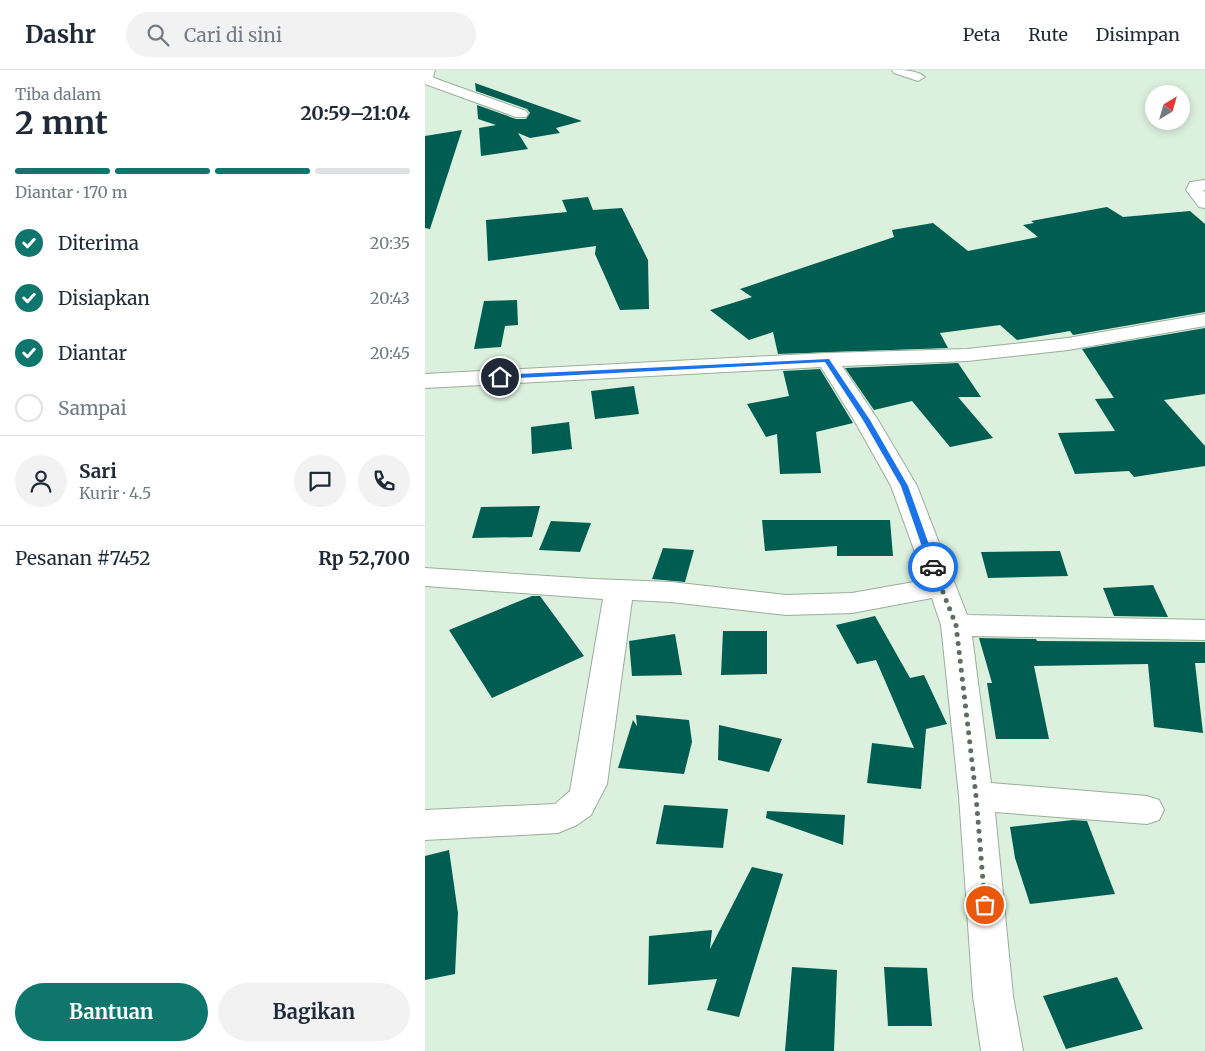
<!DOCTYPE html>
<html lang="id">
<head>
<meta charset="utf-8">
<style>
  :root { --surface:#fff; --page:#f2f2f3; --text:#1f2937; --muted:#747a83; --line:#e0e1e3; --accent:#0f766e }
  body { margin:0; font-family:Merriweather,serif; background:var(--page); color:var(--text); height:100vh; display:flex; flex-direction:column; font-size:19px; white-space:nowrap }
  * { box-sizing:border-box; margin:0 }
  p { font-size:16px; color:var(--muted) }
  .icon { flex:none; width:28px; height:28px; fill:none; stroke:currentColor; stroke-width:2; stroke-linecap:round; stroke-linejoin:round }
  .map { position:relative; flex:1; overflow:hidden }
  .sheet { display:flex; flex-direction:column; background:var(--surface); width:425px }
  .sheet>* { flex:none }
  .needle { width:32px; rotate:37deg }
  .controls { position:absolute; left:720px; top:15px; display:grid; gap:10px }
  .controls a { display:grid; place-items:center; width:45px; height:45px; border-radius:50%; background:var(--surface); box-shadow:0 2px 8px #0003; font-size:25px }
  .pin { position:absolute; display:grid; place-items:center; width:42px; height:42px; color:#fff; margin:-21px; border:2px solid #fff; border-radius:50%; box-shadow:0 1px 5px #0007 }
  .courier { position:absolute; display:grid; place-items:center; width:50px; height:50px; margin:-25px; border:4px solid #1a73e8; border-radius:50%; background:#fff; color:#222; box-shadow:0 1px 6px #0007 }
  .summary em { font-style:normal; font-weight:700 }
  .summary div { display:flex; flex-direction:column-reverse }
  .summary { display:flex; align-items:center; justify-content:space-between; height:85px; padding:0 15px }
  h1 { font-size:32px; font-weight:700; line-height:38px }
  .bar { display:grid; grid-template-columns:repeat(4,1fr); gap:8px 5px; align-content:center; height:60px; padding:0 15px }
  .bar i { height:6px; border-radius:4px; background:var(--line) }
  .bar .selected { background:var(--accent) }
  .bar p { grid-column:span 4 }
  .line { display:flex; align-items:center; gap:12px; padding:0 15px; border-top:1px solid var(--line) }
  .line div { flex:1 }
  .round { display:grid; place-items:center; flex:none; width:52px; height:52px; border-radius:26px; background:var(--page) }
  ol { padding:0 15px; list-style:none }
  li { display:flex; align-items:center; gap:15px; height:55px }
  li p { margin-inline-start:auto }
  li .icon { padding:5px; border-radius:50%; background:var(--accent); color:#fff; stroke-width:4 }
  li:last-child { color:var(--muted) }
  li i { width:28px; height:28px; border:2px solid var(--line); border-radius:50% }
  .primary-button { display:flex; gap:10px; margin-top:auto; padding:10px 15px }
  .primary-button a { flex:1; height:58px; border-radius:30px; background:var(--accent); color:#fff; font-size:20px; font-weight:700; line-height:58px; text-align:center }
  .primary-button a+a { background:var(--page); color:var(--text) }
  header { display:flex; align-items:center; gap:30px; box-sizing:border-box; height:70px; padding:0 25px; background:var(--surface); border-bottom:1px solid var(--line) }
  header strong { font-size:24px }
  nav { display:flex; gap:28px; margin-inline-start:auto; font-size:18px }
  .search { width:350px; height:45px; background:var(--page); display:flex; align-items:center; gap:12px; box-sizing:border-box; padding:0 18px; border-radius:28px; color:var(--muted); font-size:19px }
  main { display:flex; flex:1; min-height:0 }
  .map>svg:first-child { display:block }
</style>
</head>
<body>
<header>
<strong>Dashr</strong>
<div class="search"><svg class="icon" aria-label="search" viewBox="0 0 24 24"><circle cx="10" cy="10" r="6"/><path d="M15 15l6 6"/></svg>Cari di sini</div>
<nav><a>Peta</a><a>Rute</a><a>Disimpan</a></nav>
</header>
<main>
<section class="sheet">
<div class="summary"><div><h1>2 mnt</h1><p>Tiba dalam</p></div><em>20:59–21:04</em></div>
<div class="bar"><i class="selected"></i><i class="selected"></i><i class="selected"></i><i></i><p>Diantar · 170 m</p></div>
<ol>
<li><svg class="icon" aria-label="check" viewBox="0 0 24 24"><path d="M5 12l5 5 9-10"/></svg>Diterima<p>20:35</p></li>
<li><svg class="icon" aria-label="check" viewBox="0 0 24 24"><path d="M5 12l5 5 9-10"/></svg>Disiapkan<p>20:43</p></li>
<li><svg class="icon" aria-label="check" viewBox="0 0 24 24"><path d="M5 12l5 5 9-10"/></svg>Diantar<p>20:45</p></li>
<li><i></i>Sampai</li>
</ol>
<div class="line" style="height:90px"><a class="round"><svg class="icon" aria-label="person" viewBox="0 0 24 24"><circle cx="12" cy="8" r="4"/><path d="M4 21q1-7 8-7t8 7"/></svg></a><div><b>Sari</b><p>Kurir · 4.5</p></div><a class="round"><svg class="icon" aria-label="chat" viewBox="0 0 24 24"><path d="M4 5h16v11H9l-5 4z"/></svg></a><a class="round"><svg class="icon" aria-label="phone" viewBox="0 0 24 24"><path d="M5 4h4l2 5-3 2q2 4 5 5l2-3 5 2v4C11 20 4 13 5 4z"/></svg></a></div>
<div class="line" style="height:65px"><div>Pesanan #7452</div><b>Rp 52,700</b></div>
<div class="primary-button"><a>Bantuan</a><a>Bagikan</a></div>
</section>
<div class="map">
<svg width="780" height="981" viewBox="0 0 780 981">
  <rect width="100%" height="100%" fill="#dcf0de"/>
  <path fill="#005d52" d="M 50,13 L 103,32 L 157,51 L 131,58 L 135,63 L 105,68 L 93,63 L 103,79 L 56,86 L 54,58 L 71,55 L 53,49 L 52,35 L 91,49 L 101,49 L 105,43 L 102,39 L 51,21 Z
    M 37,60 L 5,159 L 0,158 L 0,66 Z
    M 163,127 L 168,140 L 197,138 L 223,190 L 224,239 L 195,240 L 170,184 L 171,176 L 63,191 L 61,150 L 142,142 L 137,130 Z
    M 682,137 L 698,147 L 765,141 L 780,154 L 780,242 L 648,265 L 645,261 L 592,270 L 575,255 L 515,263 L 523,278 L 353,284 L 348,262 L 324,270 L 285,240 L 327,227 L 315,219 L 469,167 L 467,160 L 508,153 L 543,181 L 613,167 L 598,155 L 609,153 L 606,151 Z
    M 92,230 L 93,255 L 80,256 L 76,277 L 49,279 L 59,231 Z
    M 780,258 L 780,324 L 739,330 L 780,376 L 780,396 L 709,407 L 704,401 L 650,404 L 633,363 L 690,361 L 670,329 L 689,328 L 657,279 Z
    M 533,293 L 556,327 L 533,327 L 568,368 L 525,377 L 487,331 L 449,340 L 420,298 Z
    M 395,299 L 428,353 L 391,362 L 396,403 L 355,404 L 352,364 L 341,367 L 322,334 L 364,326 L 358,301 Z
    M 209,316 L 214,344 L 170,349 L 166,321 Z
    M 144,352 L 147,379 L 107,384 L 106,357 Z
    M 115,436 L 107,467 L 47,468 L 56,437 Z
    M 337,450 L 465,450 L 468,486 L 412,486 L 412,476 L 340,481 Z
    M 126,451 L 166,453 L 155,482 L 114,480 Z
    M 238,478 L 269,480 L 260,512 L 227,509 Z
    M 635,481 L 643,506 L 563,508 L 556,482 Z
    M 728,515 L 743,547 L 689,546 L 678,518 Z
    M 107,526 L 115,526 L 159,586 L 67,628 L 24,560 Z
    M 450,546 L 485,608 L 499,605 L 522,654 L 501,659 L 496,719 L 442,713 L 447,673 L 489,678 L 451,590 L 432,594 L 411,555 Z
    M 298,561 L 342,561 L 342,604 L 296,605 Z
    M 250,564 L 257,605 L 207,606 L 204,571 Z
    M 554,568 L 611,569 L 612,571 L 780,572 L 780,593 L 770,593 L 778,663 L 729,657 L 723,594 L 609,596 L 624,669 L 571,669 L 562,613 L 567,613 Z
    M 211,645 L 264,650 L 267,672 L 259,704 L 193,698 L 208,650 L 212,656 Z
    M 294,655 L 357,669 L 344,702 L 293,690 Z
    M 239,735 L 303,739 L 298,778 L 231,774 Z
    M 342,741 L 420,745 L 418,775 L 341,748 Z
    M 648,750 L 662,751 L 690,824 L 605,834 L 590,788 L 585,757 Z
    M 24,780 L 33,843 L 30,904 L 0,910 L 0,786 Z
    M 327,797 L 358,804 L 314,947 L 282,940 L 292,909 L 223,915 L 224,866 L 287,860 L 285,879 Z
    M 367,897 L 412,900 L 409,981 L 360,981 Z
    M 459,897 L 502,898 L 507,956 L 463,956 Z
    M 692,907 L 718,959 L 641,979 L 618,926 Z"/>
  <g fill="none" stroke-linecap="round" stroke-linejoin="round">
    <g stroke="#9aad9c" stroke-width="2">
      <path id="street" d="M 0,0 L 10,0 L 8,6 L 9,8 L 101,41 L 103,44 L 101,47 L 91,47 L 0,14 Z
        M 467,0 C 478,0 492,0 500,7 L 493,11 L 469,3 Z
        M 780,110 L 780,120 L 778,120 L 780,122 L 780,138 L 774,137 L 761,120 L 765,112 Z
        M 780,244 L 780,256 L 643,280 L 542,291 L 417,296 L 453,350 L 492,416 L 542,545 L 780,550 L 780,570 L 547,566 L 566,713 L 722,726 L 734,730 L 739,740 L 734,750 L 722,754 L 570,742 L 588,926 L 598,981 L 556,981 L 548,926 L 534,726 L 516,555 L 507,528 L 427,543 L 361,545 L 246,532 L 207,530 L 182,714 L 166,745 L 152,755 L 133,763 L 0,770 L 0,740 L 130,734 L 145,721 L 178,529 L 0,516 L 0,498 L 168,509 L 246,512 L 361,525 L 427,523 L 500,510 L 466,416 L 429,350 L 396,297 L 0,318 L 0,304 L 402,283 L 542,279 L 643,268 Z"/>
    </g>
    <use href="#street" fill="#fff" fill-rule="evenodd"/>
  </g>
  <path fill="#1a73e8" d="M 404,289 L 445,350 L 483,416 L 512,497 L 511,499 L 508,500 L 504,497 L 476,416 L 438,350 L 400,292 L 75,309 L 72,307 L 75,305 Z"/>
  <g fill="none" stroke-linecap="round" stroke-linejoin="round">
    <path stroke="#606b61" stroke-width="5" stroke-dasharray="0 9" d="M 508,497 L 531,555 L 551,726 L 560,835"/>
  </g>
</svg>
<div class="controls">
<a><svg class="needle" viewBox="-14 -14 28 28"><path d="M0-13l5 13h-10z" fill="#e53935"/><path d="M0 13l5-13h-10z" fill="#747a83"/></svg></a>
</div>
<div class="pin" style="left:560px;top:835px;background:#ea580c"><svg class="icon" aria-label="bag" viewBox="0 0 24 24"><path d="M5 8h14l-1 12H6zM9 8a3 3 0 0 1 6 0"/></svg></div>
<div class="pin" style="left:75px;top:307px;background:#1f2937"><svg class="icon" aria-label="home" viewBox="0 0 24 24"><path d="M3 11l9-7 9 7M6 9v11h12V9"/></svg></div>
<div class="courier" style="left:508px;top:497px"><svg class="icon" aria-label="car" viewBox="0 0 24 24"><path d="M5 17H2v-5l4-1 3-4h7l3 4 3 1v5h-3M9 17h6M6 11h13"/><circle cx="7" cy="17" r="2"/><circle cx="17" cy="17" r="2"/></svg></div>
</div>
</main>
</body>
</html>
